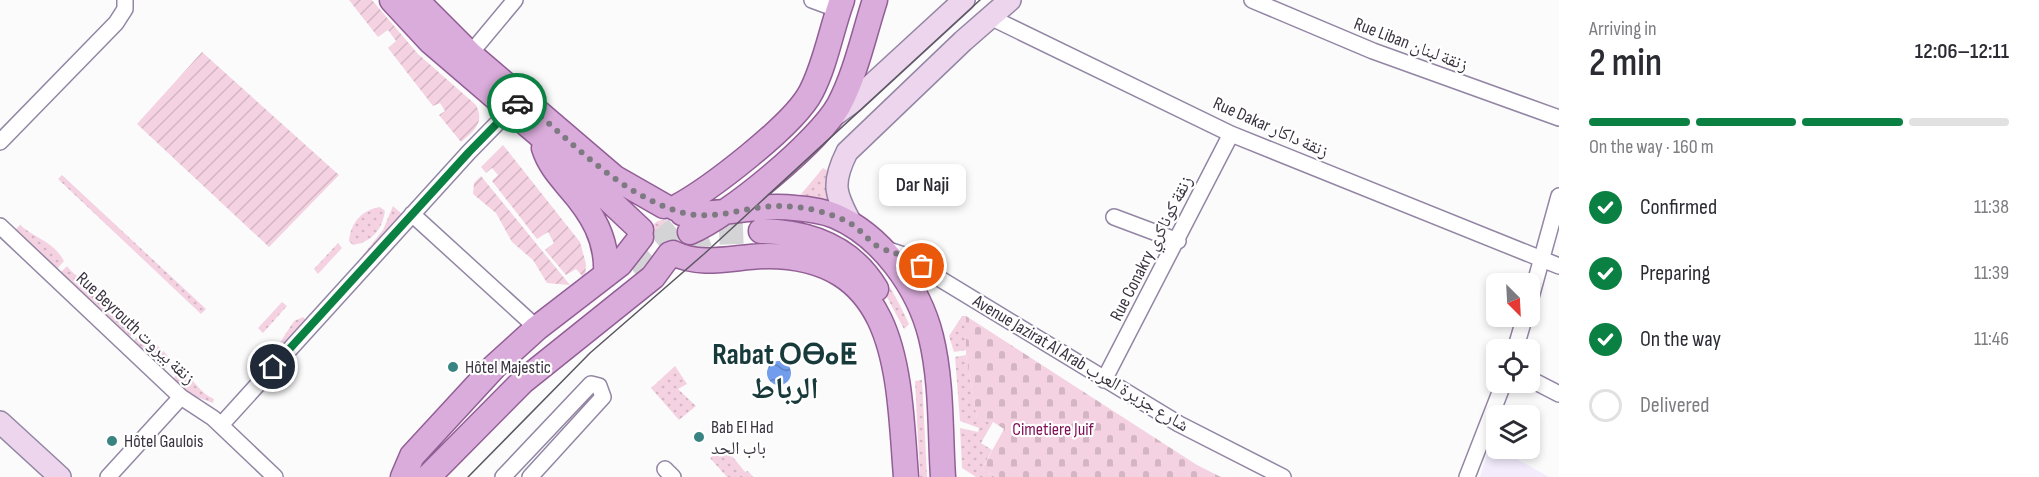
<!DOCTYPE html>
<html lang="en">
<head>
<meta charset="utf-8">
<style>
  :root { --surface:#fff; --page:#f2f2f3; --text:#2b2b33; --muted:#7c7c81; --line:#e1e1e2; --accent:#0b8043 }
  body { margin:0; font-family:"Sofia Sans Condensed","Noto Naskh Arabic","Noto Sans Tifinagh",sans-serif; background:var(--page); color:var(--text); height:100vh; display:flex; flex-direction:column; font-size:22px; white-space:nowrap }
  * { box-sizing:border-box; margin:0 }
  p { font-size:20px; color:var(--muted) }
  .icon { flex:none; width:33px; height:33px; fill:none; stroke:currentColor; stroke-width:2; stroke-linecap:round; stroke-linejoin:round }
  .map { position:relative; flex:1; overflow:hidden }
  .drawer { display:flex; flex-direction:column; background:var(--surface); width:480px }
  .drawer>* { flex:none }
  .needle { width:39px; rotate:156deg }
  .buttons { position:absolute; left:1486px; top:273px; display:grid; gap:12px }
  .buttons a { display:grid; place-items:center; width:54px; height:54px; border-radius:9px; background:var(--surface); box-shadow:0 3px 9px #0003; font-size:30px }
  .pin { position:absolute; display:grid; place-items:center; width:51px; height:51px; color:#fff; margin:-26px; border:3px solid #fff; border-radius:50%; box-shadow:0 2px 6px #0007 }
  .courier { position:absolute; display:grid; place-items:center; width:60px; height:60px; margin:-30px; border:4px solid #0b8043; border-radius:50%; background:#fff; color:#222; box-shadow:0 2px 8px #0007 }
  .bubble { position:absolute; height:42px; border-radius:9px; background:var(--surface); box-shadow:0 3px 9px #0003; font-size:20px; font-weight:600; line-height:42px; text-align:center }
  .overview em { font-style:normal; font-weight:600 }
  .overview div { display:flex; flex-direction:column-reverse }
  .overview { display:flex; align-items:center; justify-content:space-between; height:102px; padding:0 30px }
  h1 { font-size:39px; font-weight:600; line-height:45px }
  .bar { display:grid; grid-template-columns:repeat(4,1fr); gap:9px 6px; align-content:center; height:72px; padding:0 30px }
  .bar i { height:8px; border-radius:4px; background:var(--line) }
  .bar .current { background:var(--accent) }
  .bar p { grid-column:span 4 }
  ol { padding:0 30px; list-style:none }
  li { display:flex; align-items:center; gap:18px; height:66px }
  li p { margin-inline-start:auto }
  li .icon { padding:6px; border-radius:50%; background:var(--accent); color:#fff; stroke-width:4 }
  li:last-child { color:var(--muted) }
  li i { width:33px; height:33px; border:3px solid var(--line); border-radius:50% }
  main { display:flex; flex:1; min-height:0 }
  .map>svg:first-child { display:block }
</style>
</head>
<body>
<main>
<div class="map">
<svg width="1559" height="477" viewBox="0 0 1559 477">
  <defs>
    <pattern id="grass-dots" width="8" height="8" patternUnits="userSpaceOnUse" patternTransform="scale(1.5)"><rect width="8" height="8" fill="#f5d2e2"/><path d="M2 2h.1M6 6h.1" fill="none" stroke="#d3b5c3" stroke-width="1.8" stroke-linecap="round"/></pattern>
    <pattern id="cemetery-stones" width="16" height="16" patternUnits="userSpaceOnUse" patternTransform="scale(1.5)"><rect width="16" height="16" fill="#f5d2e2"/><path d="M2 7V4a2 2 0 0 1 4 0v3zM10 15v-3a2 2 0 0 1 4 0v3z" fill="#d3b5c3"/></pattern>
    <pattern id="garden-furrows" width="10" height="10" patternUnits="userSpaceOnUse" patternTransform="scale(1.5)"><rect width="10" height="10" fill="#f5d2e2"/><path d="M-1 1l2-2M0 10L10 0M9 11l2-2" fill="none" stroke="#d3b5c3"/></pattern>
    <pattern id="water-waves" width="16" height="10" patternUnits="userSpaceOnUse" patternTransform="scale(1.5)"><rect width="16" height="10" fill="#719dec"/><path d="M0 5q4-4 8 0t8 0" fill="none" stroke="#5e81c1"/></pattern>
  </defs>
  <rect width="100%" height="100%" fill="#fbfbfb"/>
  <path fill="#f3ecfd" d="M 1490,443 L 1497,448 L 1549,477 L 1480,477 Z"/>
  <path fill="url(#grass-dots)" d="M 823,168 L 828,171 L 826,191 L 835,209 L 797,199 Z
    M 62,175 L 206,309 L 201,314 L 58,179 Z
    M 393,206 L 403,215 L 365,257 L 363,255 L 383,230 Z
    M 380,207 L 385,211 C 382,230 372,242 353,245 L 349,241 C 351,222 362,210 380,207 Z
    M651 232a12 12 0 1 1 24 0a12 12 0 1 1-24 0Z
    M 773,220 C 848,228 878,256 909,324 L 904,329 L 881,286 L 772,223 Z
    M 20,225 C 36,239 53,241 64,261 L 57,269 L 15,230 Z
    M 338,243 L 342,248 L 318,274 L 314,269 Z
    M 67,266 C 76,279 90,281 101,291 C 115,302 120,320 134,331 L 130,337 L 61,272 Z
    M 282,302 L 287,306 L 263,333 L 258,328 Z
    M 962,316 L 966,316 L 966,350 L 954,352 L 949,336 Z
    M 303,317 L 306,320 L 270,358 L 266,354 L 279,344 L 294,321 Z
    M 139,335 C 153,342 164,348 171,362 L 164,369 L 134,341 Z
    M 966,355 L 977,418 L 993,422 L 981,443 L 992,450 L 982,469 L 996,477 L 976,477 L 962,468 L 960,428 L 978,432 L 979,428 L 960,421 L 955,357 Z
    M 675,366 L 687,384 L 678,389 L 696,406 L 679,420 L 651,388 Z
    M 180,370 C 194,378 199,393 214,399 L 213,403 L 189,394 L 173,379 Z
    M 922,380 L 927,477 L 920,477 L 915,381 Z
    M 724,446 L 745,472 L 748,471 L 753,477 L 727,477 L 710,458 Z"/>
  <path fill="url(#cemetery-stones)" d="M 966,316 L 1197,465 L 1221,477 L 996,477 L 982,469 L 1004,429 L 993,422 L 977,419 L 966,355 Z"/>
  <path fill="url(#garden-furrows)" d="M 349,0 L 372,0 L 418,54 L 476,105 C 485,123 474,131 461,142 L 439,115 L 445,111 L 440,103 L 433,106 L 388,48 L 396,41 L 388,30 L 378,37 Z
    M 202,52 L 339,175 L 269,247 L 137,124 Z
    M 503,145 L 580,242 L 586,264 L 585,279 L 576,269 L 566,275 L 545,250 L 554,243 L 548,232 L 537,239 L 492,181 L 498,175 L 492,168 L 486,173 L 481,167 Z
    M 481,176 L 570,285 L 547,283 L 533,260 L 512,242 L 496,213 L 473,194 L 474,183 Z"/>
  <path fill="url(#water-waves)" d="M767 373a12 12 0 1 1 24 0a12 12 0 1 1-24 0Z"/>
  <g fill="none" stroke-linecap="round" stroke-linejoin="round">
    <path stroke="#d4d3d6" stroke-width="24" stroke-dasharray="24 12" stroke-linecap="butt" d="M 685,243 L 711,233 L 761,231
      M 630,267 L 714,197"/>
    <g stroke="#9386a5" stroke-width="18">
      <path id="street" d="M 812,0 L 839,10
        M 1252,0 L 1373,51 L 1559,118
        M 990,17 L 1231,134 L 1559,266
        M 470,54 L 515,0
        M 0,142 L 116,23 L 125,9 L 125,0
        M 412,214 L 537,328
        M 1114,217 L 1178,241
        M 0,226 L 181,397 L 213,418 L 275,477
        M 883,248 L 904,255 L 932,274 L 1179,424 L 1283,477
        M 1530,301 L 1559,196
        M 1515,350 L 1525,316
        M 1530,379 L 1559,394
        M 1104,380 L 1231,134
        M 221,425 L 469,152 L 515,105
        M 665,469 L 673,477
        M 108,477 L 181,397
        M 503,477 L 591,384 L 599,386 L 603,397 L 530,477
        M 1467,477 L 1504,382"/>
    </g>
    <g stroke="#9386a5" stroke-width="24">
      <path id="secondary" d="M 832,117 L 854,101 L 964,0
        M 852,225 C 835,194 831,184 847,152 L 963,41 L 1010,0
        M 0,422 L 60,477"/>
    </g>
    <g stroke="#925e96" stroke-width="27">
      <path id="primary" d="M 392,0 L 431,42 L 542,137 L 641,230
        M 416,0 L 470,54 L 615,178 L 664,206
        M 544,148 C 549,164 559,175 569,187 C 592,213 608,239 606,275
        M 675,208 C 709,190 794,125 811,92 C 826,63 831,30 842,0
        M 682,213 C 720,217 757,203 795,208 C 808,209 823,211 835,216 C 882,236 919,288 931,337 C 942,382 940,431 943,477
        M 761,231 C 808,232 851,247 876,289
        M 690,232 C 729,216 819,141 839,105 C 856,73 864,34 875,0
        M 673,253 C 703,268 736,256 768,256 C 901,257 898,377 906,477
        M 403,477 L 412,456 L 495,366 L 537,328 L 620,264 L 641,237
        M 428,477 L 522,382 L 653,277 L 670,254"/>
    </g>
    <use href="#street" stroke="#fff" stroke-width="15"/>
    <use href="#secondary" stroke="#edd6ed" stroke-width="21"/>
    <use href="#primary" stroke="#daacdb" stroke-width="24"/>
    <path stroke="#5c5762" stroke-width="1.5" d="M 468,477 L 590,353 L 704,254 L 980,0"/>
  </g>
  <g fill="none" stroke-linecap="round" stroke-linejoin="round">
    <path stroke="#7e7a82" stroke-width="6" stroke-dasharray="0 10.8" d="M 517,103 L 521,99 C 570,140 620,196 684,213 C 715,221 747,206 778,206 C 803,206 832,212 853,225 C 862,231 871,244 881,248 C 897,255 905,254 922,266"/>
    <path stroke="#0b8043" stroke-width="8" d="M 273,367 L 469,152 L 517,103"/>
  </g>
  <g fill="#3a8383" stroke="#fff" stroke-width="2">
    <circle cx="453" cy="367" r="6"/>
    <circle cx="699" cy="437" r="6"/>
    <circle cx="112" cy="441" r="6"/>
  </g>
  <g text-anchor="middle" stroke-width="4.5" stroke-linejoin="round" paint-order="stroke">
    <g font-size="18" fill="#3a3441" stroke="#fff">
      <text transform="translate(1411 44) rotate(21)" y="6">Rue Liban زنقة لبنان</text>
      <text transform="translate(1271 127) rotate(24)" y="6">Rue Dakar زنقة داكار</text>
      <text transform="translate(1151 248) rotate(-63)" y="6">Rue Conakry زنقة كوناكري</text>
      <text transform="translate(136 328) rotate(43)" y="6">Rue Beyrouth زنقة بيروت</text>
      <text transform="translate(1081 363) rotate(31)" y="6">Avenue Jazirat Al Arab شارع جزيرة العرب</text>
    </g>
    <g font-size="18" fill="#3a3441" stroke="#fff" text-anchor="start">
      <text x="465" y="373">Hôtel Majestic</text>
      <text x="711" y="433">Bab El Had<tspan x="711" dy="21">باب الحد</tspan></text>
      <text x="124" y="447">Hôtel Gaulois</text>
    </g>
    <g font-size="18" fill="#7f0f56" stroke="#fff">
      <text x="1053" y="435">Cimetiere Juif</text>
    </g>
    <g font-size="30" font-weight="bold" fill="#183a3b" stroke="#fff">
      <text x="785" y="364">Rabat ⵔⴱⴰⵟ<tspan x="785" dy="34">الرباط</tspan></text>
    </g>
  </g>
</svg>
<div class="buttons">
<a><svg class="needle" viewBox="-14 -14 28 28"><path d="M0-13l5 13h-10z" fill="#e53935"/><path d="M0 13l5-13h-10z" fill="#7c7c81"/></svg></a>
<a><svg class="icon" aria-label="locate" viewBox="0 0 24 24"><circle cx="12" cy="12" r="6"/><path d="M12 2v4M12 18v4M2 12h4M18 12h4"/></svg></a>
<a><svg class="icon" aria-label="layers" viewBox="0 0 24 24"><path d="M12 4l9 5-9 5-9-5zM3 14l9 5 9-5"/></svg></a>
</div>
<div class="pin" style="left:922px;top:266px;background:#ea580c"><svg class="icon" aria-label="bag" viewBox="0 0 24 24"><path d="M5 8h14l-1 12H6zM9 8a3 3 0 0 1 6 0"/></svg></div>
<div class="pin" style="left:273px;top:367px;background:#1f2937"><svg class="icon" aria-label="home" viewBox="0 0 24 24"><path d="M3 11l9-7 9 7M6 9v11h12V9"/></svg></div>
<div class="courier" style="left:517px;top:103px"><svg class="icon" aria-label="car" viewBox="0 0 24 24"><path d="M5 17H2v-5l4-1 3-4h7l3 4 3 1v5h-3M9 17h6M6 11h13"/><circle cx="7" cy="17" r="2"/><circle cx="17" cy="17" r="2"/></svg></div>
<div class="bubble" style="left:879px;top:164px;width:87px">Dar Naji</div>
</div>
<section class="drawer">
<div class="overview"><div><h1>2 min</h1><p>Arriving in</p></div><em>12:06–12:11</em></div>
<div class="bar"><i class="current"></i><i class="current"></i><i class="current"></i><i></i><p>On the way · 160 m</p></div>
<ol>
<li><svg class="icon" aria-label="check" viewBox="0 0 24 24"><path d="M5 12l5 5 9-10"/></svg>Confirmed<p>11:38</p></li>
<li><svg class="icon" aria-label="check" viewBox="0 0 24 24"><path d="M5 12l5 5 9-10"/></svg>Preparing<p>11:39</p></li>
<li><svg class="icon" aria-label="check" viewBox="0 0 24 24"><path d="M5 12l5 5 9-10"/></svg>On the way<p>11:46</p></li>
<li><i></i>Delivered</li>
</ol>
</section>
</main>
</body>
</html>
